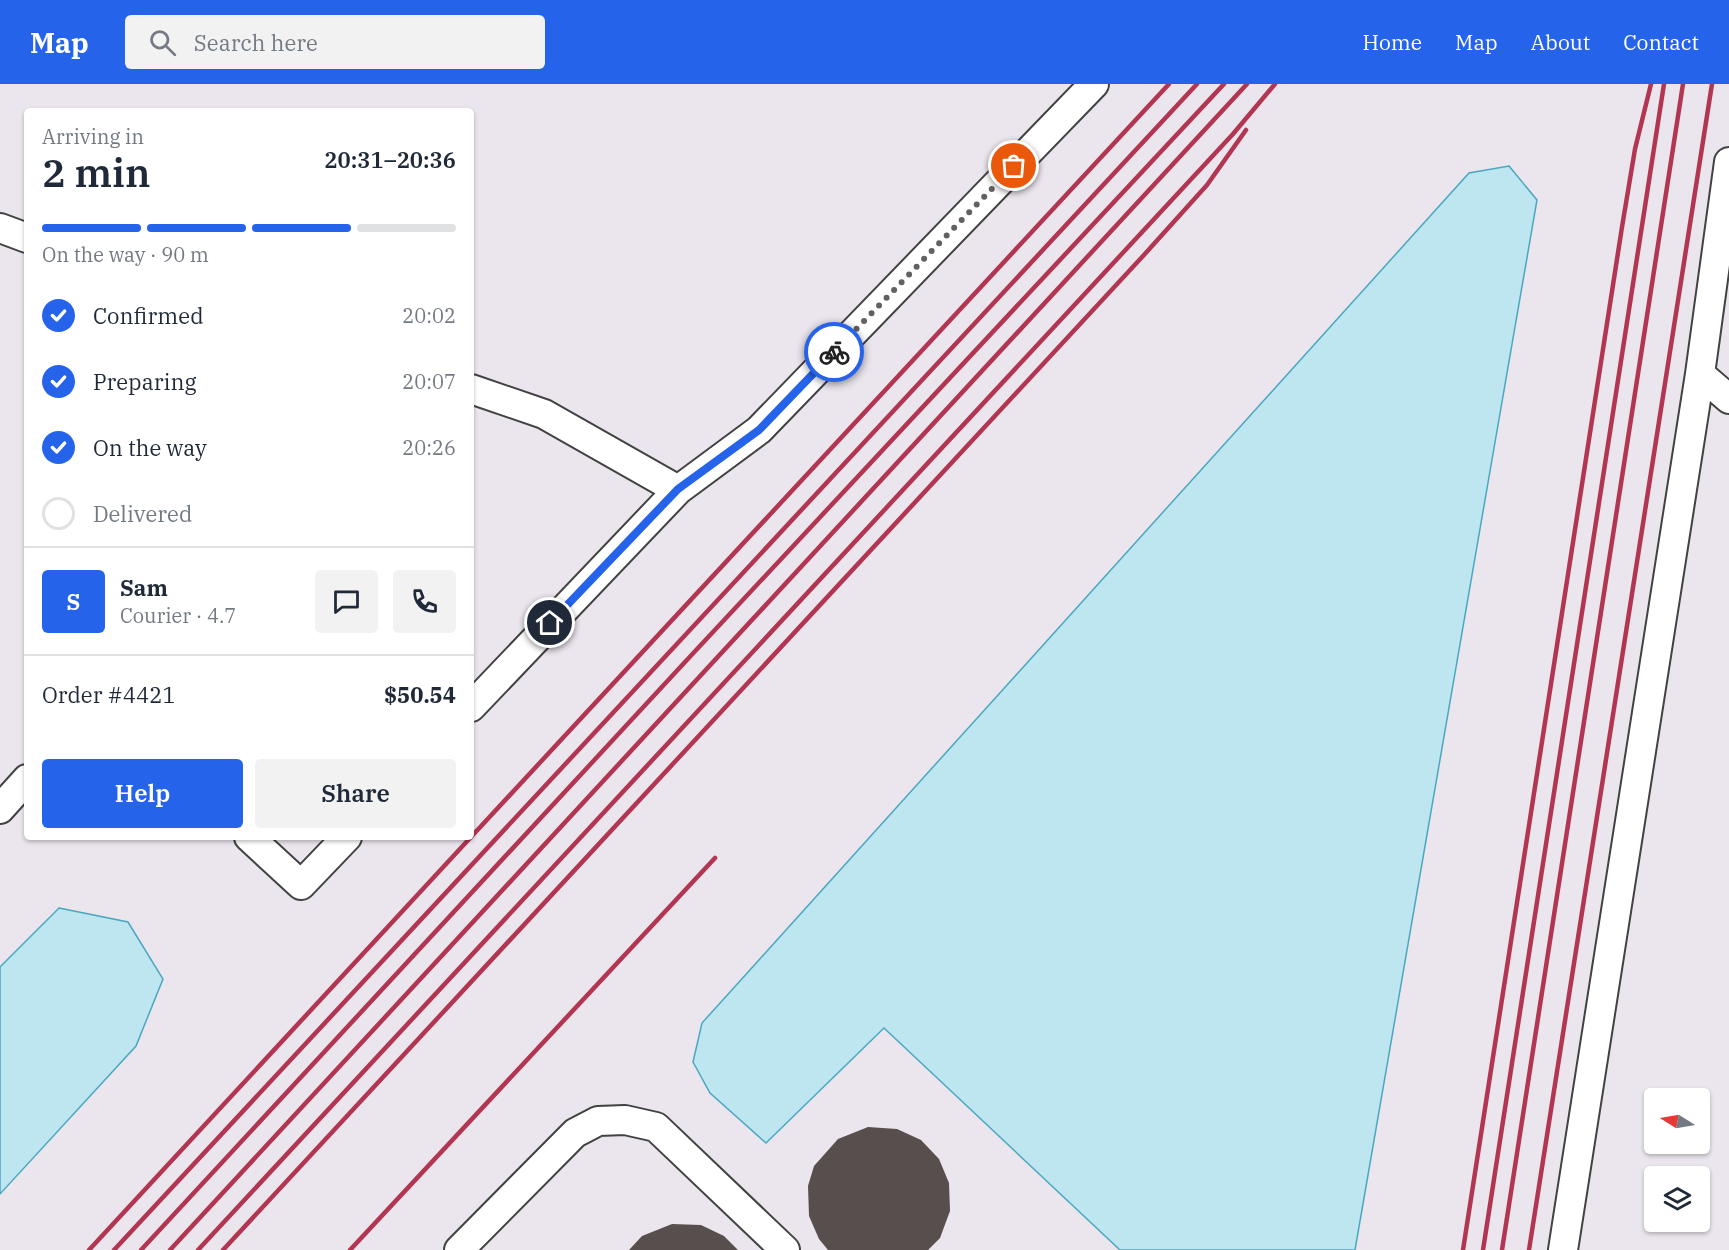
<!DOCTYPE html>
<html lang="en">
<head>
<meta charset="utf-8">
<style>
  :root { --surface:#fff; --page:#f2f2f3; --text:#1f2937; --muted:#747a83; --line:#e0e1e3; --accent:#2563eb }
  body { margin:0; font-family:"IBM Plex Serif",serif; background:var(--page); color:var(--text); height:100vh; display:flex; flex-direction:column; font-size:22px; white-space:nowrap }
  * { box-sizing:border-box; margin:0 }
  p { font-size:20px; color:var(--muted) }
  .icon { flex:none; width:33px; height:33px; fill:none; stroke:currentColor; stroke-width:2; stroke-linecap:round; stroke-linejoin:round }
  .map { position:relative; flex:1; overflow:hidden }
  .details { position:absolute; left:24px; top:24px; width:450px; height:732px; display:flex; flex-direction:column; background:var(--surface); border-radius:6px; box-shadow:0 2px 4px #0004 }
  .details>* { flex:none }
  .needle { width:39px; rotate:281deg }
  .fabs { position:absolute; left:1644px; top:1004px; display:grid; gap:12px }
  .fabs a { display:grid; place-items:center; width:66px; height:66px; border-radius:6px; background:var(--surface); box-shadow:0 2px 4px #0004; font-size:30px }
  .pin { position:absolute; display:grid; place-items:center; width:51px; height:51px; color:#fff; margin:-26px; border:3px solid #fff; border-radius:50%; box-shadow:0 2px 6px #0007 }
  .courier { position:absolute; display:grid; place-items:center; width:60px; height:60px; margin:-30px; border:4px solid #2563eb; border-radius:50%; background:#fff; color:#222; box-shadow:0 2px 8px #0007 }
  .head em { font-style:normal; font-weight:600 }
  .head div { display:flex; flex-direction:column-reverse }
  .head { display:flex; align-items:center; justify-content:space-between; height:102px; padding:0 18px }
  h1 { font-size:39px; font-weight:600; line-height:45px }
  .bar { display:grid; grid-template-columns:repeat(4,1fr); gap:9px 6px; align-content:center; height:72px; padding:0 18px }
  .bar i { height:8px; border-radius:4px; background:var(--line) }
  .bar .selected { background:var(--accent) }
  .bar p { grid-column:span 4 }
  .line { display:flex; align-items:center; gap:15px; padding:0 18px; border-top:2px solid var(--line) }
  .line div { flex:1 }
  .round { display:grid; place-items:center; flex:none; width:63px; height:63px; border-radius:6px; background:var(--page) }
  ol { padding:0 18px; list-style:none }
  li { display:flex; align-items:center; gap:18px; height:66px }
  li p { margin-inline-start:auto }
  li .icon { padding:6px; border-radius:50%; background:var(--accent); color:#fff; stroke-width:4 }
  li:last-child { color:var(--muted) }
  li i { width:33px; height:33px; border:3px solid var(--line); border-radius:50% }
  .cta { display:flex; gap:12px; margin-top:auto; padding:12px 18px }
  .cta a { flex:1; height:69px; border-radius:6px; background:var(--accent); color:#fff; font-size:24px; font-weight:600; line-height:69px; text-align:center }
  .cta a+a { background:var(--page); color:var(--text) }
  header { display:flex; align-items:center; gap:36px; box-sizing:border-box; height:84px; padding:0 30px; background:var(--accent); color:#fff }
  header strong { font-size:28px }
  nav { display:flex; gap:33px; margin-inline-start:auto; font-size:21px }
  .search { width:420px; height:54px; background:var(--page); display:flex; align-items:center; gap:15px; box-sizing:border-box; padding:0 21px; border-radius:6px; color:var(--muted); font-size:22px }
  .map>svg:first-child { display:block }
</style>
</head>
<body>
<header>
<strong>Map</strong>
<div class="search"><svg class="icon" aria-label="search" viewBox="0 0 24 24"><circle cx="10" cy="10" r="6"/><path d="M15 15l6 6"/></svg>Search here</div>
<nav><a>Home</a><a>Map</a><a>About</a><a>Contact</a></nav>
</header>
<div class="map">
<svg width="1729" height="1166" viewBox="0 0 1729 1166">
  <rect width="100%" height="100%" fill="#fefaf3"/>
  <path fill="#ebe5ed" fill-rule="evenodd" d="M 0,0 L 1729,0 L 1729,1166 L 0,1166 ZM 27,27 L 471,27 L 471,753 L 27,753 ZM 1654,1014 L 1700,1014 L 1700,1059 L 1654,1059 ZM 1654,1092 L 1700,1092 L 1700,1137 L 1654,1137 Z"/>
  <path fill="#bde6f0" stroke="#4ba7c0" stroke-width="1.5" d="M 1509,82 L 1537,116 L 1355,1166 L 1120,1166 L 884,944 L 766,1059 L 710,1009 L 693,978 L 702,939 L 1469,89 Z
    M 59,824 L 128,838 L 163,895 L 136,962 L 0,1110 L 0,883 Z"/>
  <path fill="#574f4d" d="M 868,1043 L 897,1045 L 921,1056 L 939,1075 L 949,1099 L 950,1127 L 940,1154 L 928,1166 L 828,1166 L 819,1155 L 809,1132 L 808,1102 L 814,1082 L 838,1055 Z
    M 672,1140 L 701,1141 L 724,1152 L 738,1166 L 629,1166 L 642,1152 Z"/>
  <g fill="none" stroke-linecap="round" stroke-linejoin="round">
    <g stroke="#424242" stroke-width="32">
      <path id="minor" d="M 0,144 L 27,154
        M 1700,290 L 1729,315
        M 471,305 L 544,330 L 678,406
        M 471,623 L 678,406 L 759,346 L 1094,0
        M 0,725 L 27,695
        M 249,753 L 301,801 L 347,753
        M 459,1166 L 575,1049 L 598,1037 L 625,1036 L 656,1043 L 785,1166
        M 1563,1166 L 1700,290 L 1729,78"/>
    </g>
    <use href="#minor" stroke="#fff" stroke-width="28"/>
    <path stroke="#b23551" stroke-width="4.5" d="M 471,753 L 1169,0
      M 89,1166 L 471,753
      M 114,1166 L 1197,0
      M 141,1166 L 685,578 L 1224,0
      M 170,1166 L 1247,0
      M 198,1166 L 1233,50 L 1275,0
      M 223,1166 L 1143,172 L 1207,101 L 1246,46
      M 350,1166 L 715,774
      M 1463,1166 L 1622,143 L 1635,65 L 1651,0
      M 1483,1166 L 1664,0
      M 1502,1166 L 1683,0
      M 1529,1166 L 1712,0"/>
  </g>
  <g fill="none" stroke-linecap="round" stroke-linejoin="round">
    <path stroke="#63615f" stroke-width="6" stroke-dasharray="0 10.8" d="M 834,268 L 1014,82"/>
    <path stroke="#2563eb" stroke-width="8" d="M 550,539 L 678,405 L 759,346 L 834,268"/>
  </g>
</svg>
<div class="fabs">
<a><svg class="needle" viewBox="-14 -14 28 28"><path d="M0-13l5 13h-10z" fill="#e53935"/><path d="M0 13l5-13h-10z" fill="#747a83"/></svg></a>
<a><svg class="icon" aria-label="layers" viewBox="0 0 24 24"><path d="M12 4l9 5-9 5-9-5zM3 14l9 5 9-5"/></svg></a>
</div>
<div class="pin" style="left:1014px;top:82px;background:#ea580c"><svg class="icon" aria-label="bag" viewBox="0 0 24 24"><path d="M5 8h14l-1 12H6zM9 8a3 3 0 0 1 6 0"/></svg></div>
<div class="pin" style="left:550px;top:539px;background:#1f2937"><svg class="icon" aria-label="home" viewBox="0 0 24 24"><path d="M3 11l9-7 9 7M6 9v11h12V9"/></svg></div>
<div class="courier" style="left:834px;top:268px"><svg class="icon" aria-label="bike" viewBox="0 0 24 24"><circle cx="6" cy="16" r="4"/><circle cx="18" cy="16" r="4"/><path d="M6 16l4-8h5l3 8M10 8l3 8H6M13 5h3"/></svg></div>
<section class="details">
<div class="head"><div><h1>2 min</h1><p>Arriving in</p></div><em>20:31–20:36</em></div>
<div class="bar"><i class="selected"></i><i class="selected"></i><i class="selected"></i><i></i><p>On the way · 90 m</p></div>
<ol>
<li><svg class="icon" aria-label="check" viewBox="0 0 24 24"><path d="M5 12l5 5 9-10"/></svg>Confirmed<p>20:02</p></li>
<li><svg class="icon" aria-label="check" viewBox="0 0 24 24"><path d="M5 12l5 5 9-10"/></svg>Preparing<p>20:07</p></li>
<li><svg class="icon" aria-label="check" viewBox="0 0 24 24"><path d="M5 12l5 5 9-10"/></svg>On the way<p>20:26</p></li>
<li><i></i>Delivered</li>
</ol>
<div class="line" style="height:108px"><b class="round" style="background:var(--accent);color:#fff">S</b><div><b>Sam</b><p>Courier · 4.7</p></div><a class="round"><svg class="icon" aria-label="chat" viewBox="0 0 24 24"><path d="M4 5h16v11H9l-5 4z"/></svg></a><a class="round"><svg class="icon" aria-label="phone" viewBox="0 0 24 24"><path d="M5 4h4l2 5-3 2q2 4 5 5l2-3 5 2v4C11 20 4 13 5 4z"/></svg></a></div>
<div class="line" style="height:78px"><div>Order #4421</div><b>$50.54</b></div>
<div class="cta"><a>Help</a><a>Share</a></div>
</section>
</div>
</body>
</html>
